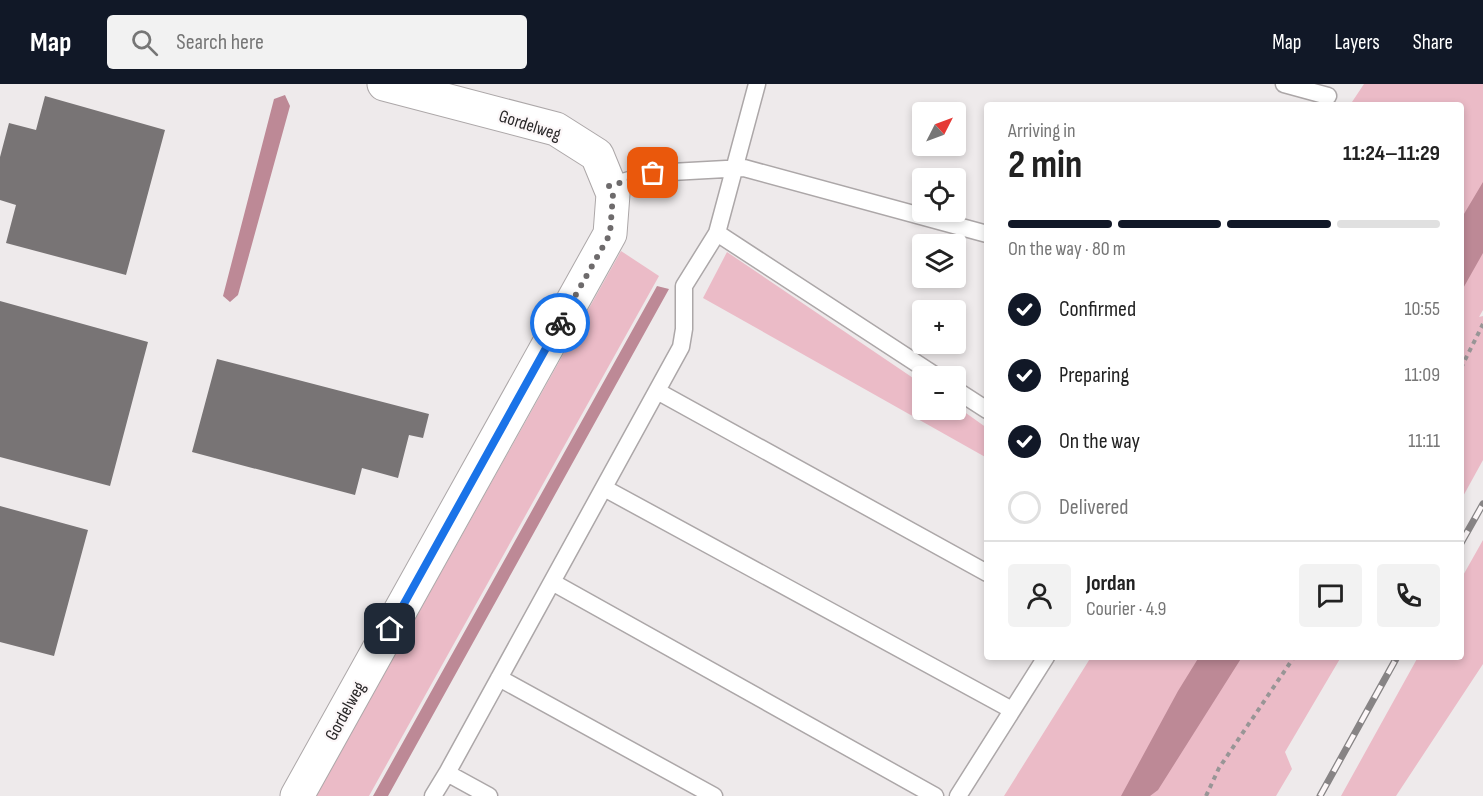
<!DOCTYPE html>
<html lang="en">
<head>
<meta charset="utf-8">
<style>
  :root { --surface:#fff; --page:#f2f2f2; --text:#222; --muted:#767676; --line:#e0e0e0; --accent:#111827 }
  body { margin:0; font-family:"Sofia Sans Condensed",sans-serif; background:var(--page); color:var(--text); height:100vh; display:flex; flex-direction:column; font-size:22px; white-space:nowrap }
  * { box-sizing:border-box; margin:0 }
  p { font-size:20px; color:var(--muted) }
  .icon { flex:none; width:33px; height:33px; fill:none; stroke:currentColor; stroke-width:2; stroke-linecap:round; stroke-linejoin:round }
  .map { position:relative; flex:1; overflow:hidden }
  .sheet { position:absolute; left:984px; top:18px; width:480px; height:558px; display:flex; flex-direction:column; background:var(--surface); border-radius:6px; box-shadow:0 3px 9px #0003 }
  .sheet>* { flex:none }
  .needle { width:39px; rotate:48deg }
  .tools { position:absolute; left:912px; top:18px; display:grid; gap:12px }
  .tools a { display:grid; place-items:center; width:54px; height:54px; border-radius:6px; background:var(--surface); box-shadow:0 3px 9px #0003; font-size:30px }
  .pin { position:absolute; display:grid; place-items:center; width:51px; height:51px; color:#fff; margin:-26px; border-radius:12px; box-shadow:0 3px 9px #0006 }
  .courier { position:absolute; display:grid; place-items:center; width:60px; height:60px; margin:-30px; border:4px solid #1a73e8; border-radius:50%; background:#fff; color:#222; box-shadow:0 2px 8px #0007 }
  .headline em { font-style:normal; font-weight:700 }
  .headline div { display:flex; flex-direction:column-reverse }
  .headline { display:flex; align-items:center; justify-content:space-between; height:102px; padding:0 24px }
  h1 { font-size:39px; font-weight:700; line-height:45px }
  .bar { display:grid; grid-template-columns:repeat(4,1fr); gap:9px 6px; align-content:center; height:72px; padding:0 24px }
  .bar i { height:8px; border-radius:4px; background:var(--line) }
  .bar .active { background:var(--accent) }
  .bar p { grid-column:span 4 }
  .line { display:flex; align-items:center; gap:15px; padding:0 24px; border-top:2px solid var(--line) }
  .line div { flex:1 }
  .round { display:grid; place-items:center; flex:none; width:63px; height:63px; border-radius:6px; background:var(--page) }
  ol { padding:0 24px; list-style:none }
  li { display:flex; align-items:center; gap:18px; height:66px }
  li p { margin-inline-start:auto }
  li .icon { padding:6px; border-radius:50%; background:var(--accent); color:#fff; stroke-width:4 }
  li:last-child { color:var(--muted) }
  li i { width:33px; height:33px; border:3px solid var(--line); border-radius:50% }
  header { display:flex; align-items:center; gap:36px; box-sizing:border-box; height:84px; padding:0 30px; background:var(--accent); color:#fff }
  header strong { font-size:28px }
  nav { display:flex; gap:33px; margin-inline-start:auto; font-size:21px }
  .search { width:420px; height:54px; background:var(--page); display:flex; align-items:center; gap:15px; box-sizing:border-box; padding:0 21px; border-radius:6px; color:var(--muted); font-size:22px }
  .map>svg:first-child { display:block }
</style>
</head>
<body>
<header>
<strong>Map</strong>
<div class="search"><svg class="icon" aria-label="search" viewBox="0 0 24 24"><circle cx="10" cy="10" r="6"/><path d="M15 15l6 6"/></svg>Search here</div>
<nav><a>Map</a><a>Layers</a><a>Share</a></nav>
</header>
<div class="map">
<svg width="1483" height="712" viewBox="0 0 1483 712">
  <rect width="100%" height="100%" fill="#eeeaeb"/>
  <path fill="#ebbbc7" d="M 1364,0 L 1483,0 L 1483,226 L 1479,233 L 1483,232 L 1483,376 L 1461,416 L 1461,21 L 1350,21 Z
    M 621,167 L 659,192 L 369,712 L 316,712 Z
    M 727,168 L 922,300 L 922,326 L 956,326 L 956,322 L 987,344 L 987,374 L 703,214 Z
    M 1483,456 L 1483,580 L 1396,712 L 1341,712 L 1418,573 L 1461,573 L 1461,495 Z
    M 1091,573 L 1341,573 L 1285,668 L 1292,685 L 1276,712 L 1004,712 Z"/>
  <path fill="#bd8996" d="M 285,11 L 290,22 L 238,211 L 230,218 L 223,212 L 274,15 Z
    M 1483,98 L 1483,169 L 1461,208 L 1461,135 Z
    M 657,202 L 669,205 L 388,712 L 373,712 Z
    M 1199,573 L 1242,573 L 1158,706 L 1150,712 L 1121,712 L 1178,607 Z"/>
  <path fill="#787475" d="M 45,12 L 165,46 L 126,191 L 6,159 L 16,121 L 0,116 L 0,73 L 9,39 L 36,46 Z
    M 0,217 L 148,258 L 110,402 L 0,373 Z
    M 217,275 L 429,330 L 423,354 L 409,351 L 398,394 L 362,384 L 355,411 L 192,368 Z
    M 0,422 L 88,446 L 54,572 L 0,558 Z"/>
  <g fill="none" stroke-linecap="round" stroke-linejoin="round">
    <g stroke="#aca7a8" stroke-width="19">
      <path id="lane" d="M 757,0 L 717,149 L 936,292
        M 1284,0 L 1328,12
        M 609,102 L 653,89 L 744,84 L 987,150
        M 956,306 L 987,326
        M 657,307 L 987,489
        M 604,404 L 1012,626
        M 552,498 L 935,712
        M 499,594 L 714,712
        M 433,712 L 447,689
        M 489,712 L 447,689 L 681,263 L 684,245 L 684,202 L 717,149
        M 958,712 L 1046,573"/>
    </g>
    <g stroke="#aca7a8" stroke-width="35">
      <path id="street" d="M 297,712 L 610,150 L 613,110 L 597,71 L 556,45 L 384,0"/>
    </g>
    <path stroke="#989596" stroke-width="4" stroke-dasharray="4.5 4.5" stroke-linecap="butt" d="M 1461,284 L 1483,240
      M 1206,712 L 1219,684 L 1294,573"/>
    <use href="#lane" stroke="#fff" stroke-width="16"/>
    <use href="#street" stroke="#fff" stroke-width="33"/>
    <g stroke="#878485" stroke-width="7">
      <path id="rail" d="M 1461,459 L 1483,420
        M 1320,712 L 1397,573"/>
    </g>
    <use href="#rail" stroke="#fcf7f8" stroke-width="4.5" stroke-dasharray="14" stroke-linecap="butt"/>
  </g>
  <g fill="none" stroke-linecap="round" stroke-linejoin="round">
    <path stroke="#6e6b6c" stroke-width="6" stroke-dasharray="0 10.8" d="M 560,239 L 610,150 L 613,110 L 609,102 L 653,89"/>
    <path stroke="#1a73e8" stroke-width="8" d="M 390,545 L 560,239"/>
  </g>
  <g text-anchor="middle" stroke-width="4.5" stroke-linejoin="round" paint-order="stroke">
    <g font-size="18" fill="#292728" stroke="#fcf7f8">
      <text transform="translate(530 41) rotate(18)" y="6">Gordelweg</text>
      <text transform="translate(345 627) rotate(-61)" y="6">Gordelweg</text>
    </g>
  </g>
</svg>
<div class="tools">
<a><svg class="needle" viewBox="-14 -14 28 28"><path d="M0-13l5 13h-10z" fill="#e53935"/><path d="M0 13l5-13h-10z" fill="#767676"/></svg></a>
<a><svg class="icon" aria-label="locate" viewBox="0 0 24 24"><circle cx="12" cy="12" r="6"/><path d="M12 2v4M12 18v4M2 12h4M18 12h4"/></svg></a>
<a><svg class="icon" aria-label="layers" viewBox="0 0 24 24"><path d="M12 4l9 5-9 5-9-5zM3 14l9 5 9-5"/></svg></a>
<a>+</a>
<a>−</a>
</div>
<div class="pin" style="left:653px;top:89px;background:#ea580c"><svg class="icon" aria-label="bag" viewBox="0 0 24 24"><path d="M5 8h14l-1 12H6zM9 8a3 3 0 0 1 6 0"/></svg></div>
<div class="pin" style="left:390px;top:545px;background:#1f2937"><svg class="icon" aria-label="home" viewBox="0 0 24 24"><path d="M3 11l9-7 9 7M6 9v11h12V9"/></svg></div>
<div class="courier" style="left:560px;top:239px"><svg class="icon" aria-label="bike" viewBox="0 0 24 24"><circle cx="6" cy="16" r="4"/><circle cx="18" cy="16" r="4"/><path d="M6 16l4-8h5l3 8M10 8l3 8H6M13 5h3"/></svg></div>
<section class="sheet">
<div class="headline"><div><h1>2 min</h1><p>Arriving in</p></div><em>11:24–11:29</em></div>
<div class="bar"><i class="active"></i><i class="active"></i><i class="active"></i><i></i><p>On the way · 80 m</p></div>
<ol>
<li><svg class="icon" aria-label="check" viewBox="0 0 24 24"><path d="M5 12l5 5 9-10"/></svg>Confirmed<p>10:55</p></li>
<li><svg class="icon" aria-label="check" viewBox="0 0 24 24"><path d="M5 12l5 5 9-10"/></svg>Preparing<p>11:09</p></li>
<li><svg class="icon" aria-label="check" viewBox="0 0 24 24"><path d="M5 12l5 5 9-10"/></svg>On the way<p>11:11</p></li>
<li><i></i>Delivered</li>
</ol>
<div class="line" style="height:108px"><a class="round"><svg class="icon" aria-label="person" viewBox="0 0 24 24"><circle cx="12" cy="8" r="4"/><path d="M4 21q1-7 8-7t8 7"/></svg></a><div><b>Jordan</b><p>Courier · 4.9</p></div><a class="round"><svg class="icon" aria-label="chat" viewBox="0 0 24 24"><path d="M4 5h16v11H9l-5 4z"/></svg></a><a class="round"><svg class="icon" aria-label="phone" viewBox="0 0 24 24"><path d="M5 4h4l2 5-3 2q2 4 5 5l2-3 5 2v4C11 20 4 13 5 4z"/></svg></a></div>
</section>
</div>
</body>
</html>
